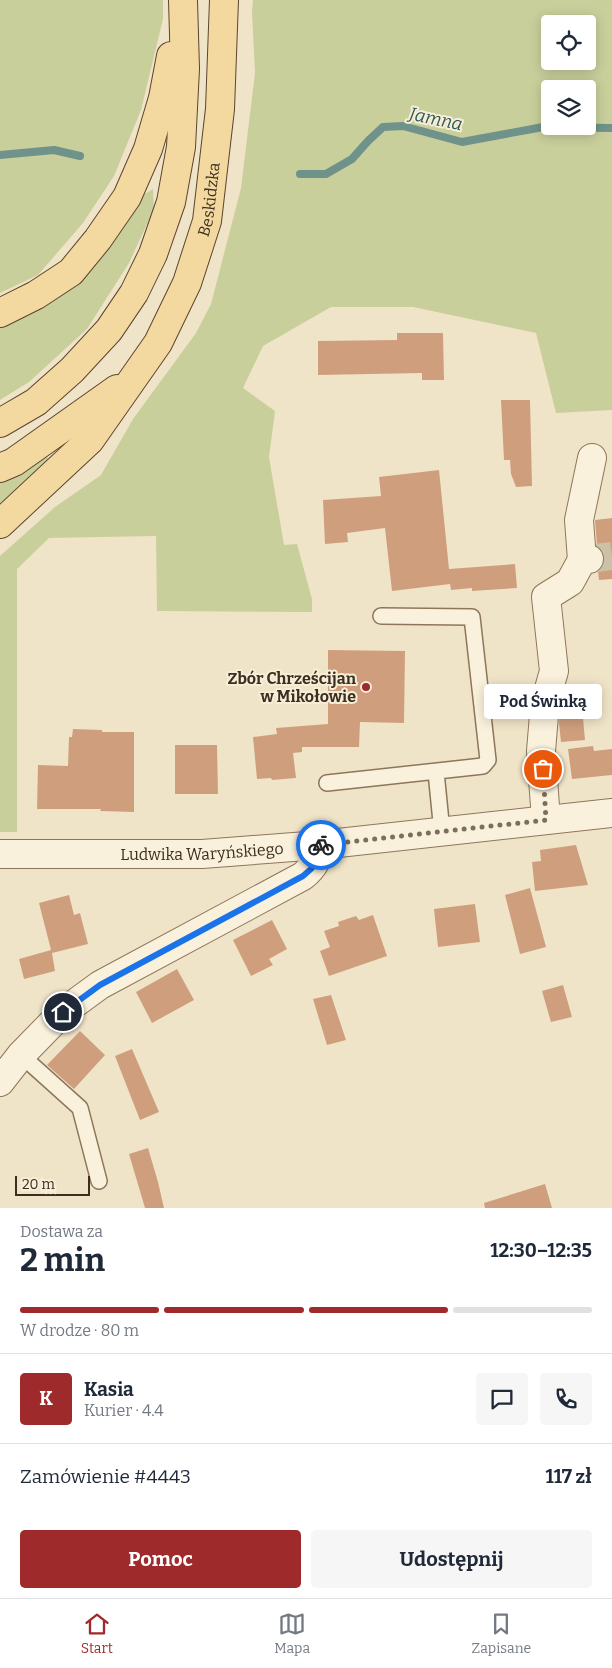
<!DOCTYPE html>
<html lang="pl">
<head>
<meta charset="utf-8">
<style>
  :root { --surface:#fff; --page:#f6f6f7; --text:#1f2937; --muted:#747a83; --line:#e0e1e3; --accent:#9e2a2b }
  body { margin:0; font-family:Bitter,serif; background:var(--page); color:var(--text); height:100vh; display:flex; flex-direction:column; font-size:19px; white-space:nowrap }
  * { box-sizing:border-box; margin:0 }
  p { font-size:16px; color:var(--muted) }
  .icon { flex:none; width:28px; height:28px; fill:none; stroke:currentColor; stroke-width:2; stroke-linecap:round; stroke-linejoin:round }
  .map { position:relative; height:1208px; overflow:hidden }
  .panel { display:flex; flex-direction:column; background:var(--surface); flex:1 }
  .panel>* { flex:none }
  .tools { position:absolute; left:541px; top:15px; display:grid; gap:10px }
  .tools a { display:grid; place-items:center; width:55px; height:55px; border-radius:5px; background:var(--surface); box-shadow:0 2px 12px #0003; font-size:25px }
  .scale { position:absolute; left:15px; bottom:12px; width:75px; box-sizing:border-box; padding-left:5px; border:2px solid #3d2e20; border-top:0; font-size:14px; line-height:18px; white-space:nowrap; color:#3d2e20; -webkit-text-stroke:4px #f7eed8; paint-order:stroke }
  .pin { position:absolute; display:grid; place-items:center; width:42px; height:42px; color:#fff; margin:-21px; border:2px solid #fff; border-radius:50%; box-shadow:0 1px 5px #0007 }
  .courier { position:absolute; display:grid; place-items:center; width:50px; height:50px; margin:-25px; border:4px solid #1a73e8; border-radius:50%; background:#fff; color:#222; box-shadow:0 1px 6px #0007 }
  .bubble { position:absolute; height:35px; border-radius:5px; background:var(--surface); box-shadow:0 2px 12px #0003; font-size:16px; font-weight:700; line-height:35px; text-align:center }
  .head em { font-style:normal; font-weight:700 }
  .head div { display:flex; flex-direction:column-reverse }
  .head { display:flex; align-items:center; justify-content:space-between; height:85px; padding:0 20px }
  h1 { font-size:32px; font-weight:700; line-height:38px }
  .bar { display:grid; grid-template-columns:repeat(4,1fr); gap:8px 5px; align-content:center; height:60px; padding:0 20px }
  .bar i { height:6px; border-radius:4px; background:var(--line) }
  .bar .current { background:var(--accent) }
  .bar p { grid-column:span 4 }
  .line { display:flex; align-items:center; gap:12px; padding:0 20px; border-top:1px solid var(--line) }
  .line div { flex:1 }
  .round { display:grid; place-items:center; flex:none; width:52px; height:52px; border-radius:5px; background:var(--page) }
  .cta { display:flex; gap:10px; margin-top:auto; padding:10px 20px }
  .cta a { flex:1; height:58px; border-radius:5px; background:var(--accent); color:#fff; font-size:20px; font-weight:700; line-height:58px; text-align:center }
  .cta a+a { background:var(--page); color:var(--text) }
  .tabs { display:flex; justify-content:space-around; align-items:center; height:70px; border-top:1px solid var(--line); background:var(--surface); font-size:14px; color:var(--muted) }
  .tabs a { display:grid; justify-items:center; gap:2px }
  .tabs .current { color:var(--accent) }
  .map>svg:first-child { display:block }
</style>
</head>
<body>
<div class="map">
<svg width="612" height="1208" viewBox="0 0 612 1208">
  <rect width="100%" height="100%" fill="#f0e4c8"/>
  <path fill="#c9cf9b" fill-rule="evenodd" d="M 0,0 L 163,0 L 163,19 L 141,110 L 114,176 L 83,223 L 38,275 L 0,293 Z
    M 253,0 L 612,0 L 612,410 L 556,413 L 536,333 L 413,307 L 331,307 L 263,346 L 243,388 L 275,411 L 269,457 L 284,545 L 297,544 L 312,599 L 312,612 L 157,611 L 156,536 L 49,538 L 17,569 L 17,832 L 0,832 L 0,556 L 55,507 L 101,475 L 133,419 L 196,333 L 211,304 L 241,188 L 255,73 L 252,13 ZM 550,24 L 588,24 L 588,61 L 550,61 ZM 550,89 L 588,89 L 588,126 L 550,126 Z
    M 153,189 L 154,209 L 129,263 L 87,329 L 29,382 L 0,400 L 0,320 L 32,313 L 74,284 L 143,195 Z
    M 47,457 L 52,462 L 0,510 L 0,483 Z"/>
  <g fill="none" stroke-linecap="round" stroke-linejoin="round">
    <path stroke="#6f938a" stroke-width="8" d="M 0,155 L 54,150 L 80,156
      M 300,174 L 326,174 L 352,159 L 368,141 L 383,127 L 403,126 L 462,142 L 543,127 L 612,128"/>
  </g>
  <path fill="#cf9f7d" d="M 397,333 L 443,333 L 444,380 L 422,380 L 422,373 L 318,375 L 318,341 L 397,340 Z
    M 501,400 L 530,400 L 532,486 L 516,487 L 511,474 L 510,460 L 504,460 Z
    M 439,470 L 449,569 L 515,564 L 517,588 L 472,591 L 472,588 L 451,590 L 450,584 L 392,591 L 385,528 L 347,533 L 348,542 L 325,544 L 323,500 L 381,496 L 379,477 Z
    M 612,518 L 612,579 L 599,580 L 598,572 L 603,565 L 604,557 L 602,550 L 597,546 L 595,520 Z
    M 328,650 L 405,651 L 404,723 L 360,722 L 359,747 L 302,747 L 302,752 L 293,753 L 296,778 L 272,780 L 271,778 L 257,779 L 253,737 L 277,734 L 276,728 L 328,724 Z
    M 582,707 L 585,740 L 561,742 L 559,723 L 560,709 Z
    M 73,729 L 102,730 L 102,732 L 134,732 L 134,812 L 100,811 L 101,809 L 37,809 L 38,765 L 68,766 L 69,737 L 72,737 Z
    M 175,745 L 217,745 L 218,794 L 175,794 Z
    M 593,746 L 594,751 L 612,749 L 612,775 L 572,779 L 568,749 Z
    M 576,845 L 588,885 L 535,891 L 532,862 L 541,861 L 540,850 Z
    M 530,888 L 546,947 L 520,954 L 505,895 Z
    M 69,895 L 74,915 L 80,913 L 88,944 L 52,953 L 55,971 L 24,979 L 19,959 L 51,950 L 39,903 Z
    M 475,904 L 480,942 L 438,947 L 434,909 Z
    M 373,915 L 387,956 L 329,976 L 320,951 L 330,947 L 324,931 L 339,926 L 338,922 L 356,916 L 359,920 Z
    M 272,920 L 287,949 L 269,959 L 273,965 L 251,976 L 233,940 Z
    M 177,969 L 194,1000 L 152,1023 L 136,992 Z
    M 563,985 L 572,1017 L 551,1022 L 542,991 Z
    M 331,995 L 346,1040 L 327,1045 L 313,999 Z
    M 80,1031 L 105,1055 L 74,1089 L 47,1065 Z
    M 132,1049 L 159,1112 L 140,1120 L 115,1056 Z
    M 148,1148 L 158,1182 L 164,1208 L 145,1208 L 129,1154 Z
    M 545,1184 L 552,1208 L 485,1208 L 484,1203 Z"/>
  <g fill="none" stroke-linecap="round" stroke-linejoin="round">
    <path stroke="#ccc0a6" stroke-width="28" stroke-dasharray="28 14" stroke-linecap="butt" d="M 589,559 L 612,556"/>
    <g stroke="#8d765c" stroke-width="18">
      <path id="lane" d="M 436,772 L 442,832
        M 327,783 L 483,766 L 488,760 L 472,617 L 381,616
        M 21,1055 L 80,1108 L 99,1181"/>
    </g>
    <g stroke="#8d765c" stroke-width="30">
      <g id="street">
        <path d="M 582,560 L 579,520 L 592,458"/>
        <path d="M 546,820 L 541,751 L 545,703 L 554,671 L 546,597 L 570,582 L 582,560 L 589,559"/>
        <path id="s1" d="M 0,854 L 202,854 L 320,845 L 612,813"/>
        <path d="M 0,1082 L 21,1055 L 63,1012 L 100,985 L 303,876 C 314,867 318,859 320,845"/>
      </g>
    </g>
    <g stroke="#5b4430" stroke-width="30">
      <g id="primary">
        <path d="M 0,313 L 36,295 L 71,272 L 98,239 L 127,197 L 148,149 L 163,98 L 171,56"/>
        <path d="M 0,423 L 36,402 L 72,370 L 109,330 L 134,293 L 153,254 L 171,202 L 181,147 L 185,69 L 183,0"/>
        <path d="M 0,468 L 14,462 L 117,389"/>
        <path id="s2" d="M 0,524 L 90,440 L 158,343 L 187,283 L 207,221 L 220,109 L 224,0"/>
      </g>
    </g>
    <use href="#lane" stroke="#faf1dc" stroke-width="15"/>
    <use href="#street" stroke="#faf1dc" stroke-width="28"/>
    <use href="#primary" stroke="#f3d9a0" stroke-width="28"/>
  </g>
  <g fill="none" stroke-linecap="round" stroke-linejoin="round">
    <path stroke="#7c6e5b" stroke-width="5" stroke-dasharray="0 9" d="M 321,845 L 546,820 L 543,769"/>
    <path stroke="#1a73e8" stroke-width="6" d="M 63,1012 L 100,985 L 303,876 L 312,868 L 319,857 L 321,845"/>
  </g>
  <circle fill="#9e2a2b" stroke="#f7eed8" stroke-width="2" cx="366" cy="687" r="5"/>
  <g text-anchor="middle" stroke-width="4" stroke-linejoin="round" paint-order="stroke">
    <g font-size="16" fill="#3d2e20" stroke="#f7eed8">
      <text dy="6" stroke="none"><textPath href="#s2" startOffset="395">Beskidzka</textPath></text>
      <text dy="6" stroke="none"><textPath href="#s1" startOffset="202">Ludwika Waryńskiego</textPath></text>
    </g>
    <g font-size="16" font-weight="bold" fill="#3d2e20" stroke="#f7eed8" text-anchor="end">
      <text x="356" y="684">Zbór Chrześcijan<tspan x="356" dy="18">w Mikołowie</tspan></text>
    </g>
    <g font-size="18" font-style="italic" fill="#2f5d5a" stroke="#f7eed8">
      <text transform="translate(436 119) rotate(12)" y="6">Jamna</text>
    </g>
  </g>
</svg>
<div class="tools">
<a><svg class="icon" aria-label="locate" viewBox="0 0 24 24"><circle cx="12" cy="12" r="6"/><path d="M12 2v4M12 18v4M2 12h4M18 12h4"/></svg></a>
<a><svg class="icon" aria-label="layers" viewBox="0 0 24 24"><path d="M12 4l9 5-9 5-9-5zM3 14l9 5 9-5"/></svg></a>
</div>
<div class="scale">20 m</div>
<div class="pin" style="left:543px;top:769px;background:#ea580c"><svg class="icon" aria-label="bag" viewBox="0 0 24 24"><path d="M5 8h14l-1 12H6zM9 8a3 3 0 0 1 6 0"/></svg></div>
<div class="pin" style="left:63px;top:1012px;background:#1f2937"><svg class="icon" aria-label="home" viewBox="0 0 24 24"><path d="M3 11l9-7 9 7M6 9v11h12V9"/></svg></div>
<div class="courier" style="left:321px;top:845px"><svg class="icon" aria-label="bike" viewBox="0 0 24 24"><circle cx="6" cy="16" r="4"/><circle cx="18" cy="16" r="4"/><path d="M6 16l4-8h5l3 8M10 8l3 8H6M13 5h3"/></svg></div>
<div class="bubble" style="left:484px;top:684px;width:118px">Pod Świnką</div>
</div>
<section class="panel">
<div class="head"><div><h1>2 min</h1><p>Dostawa za</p></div><em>12:30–12:35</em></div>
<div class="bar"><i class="current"></i><i class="current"></i><i class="current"></i><i></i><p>W drodze · 80 m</p></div>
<div class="line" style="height:90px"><b class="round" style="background:var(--accent);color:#fff">K</b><div><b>Kasia</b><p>Kurier · 4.4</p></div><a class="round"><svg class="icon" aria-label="chat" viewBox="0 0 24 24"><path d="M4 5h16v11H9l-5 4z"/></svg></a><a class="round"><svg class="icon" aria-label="phone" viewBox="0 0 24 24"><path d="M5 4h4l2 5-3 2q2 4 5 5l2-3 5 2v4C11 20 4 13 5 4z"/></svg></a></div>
<div class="line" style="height:65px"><div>Zamówienie #4443</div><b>117 zł</b></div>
<div class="cta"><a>Pomoc</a><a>Udostępnij</a></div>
</section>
<nav class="tabs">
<a class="current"><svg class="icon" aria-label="home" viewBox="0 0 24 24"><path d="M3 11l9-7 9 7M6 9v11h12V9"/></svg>Start</a>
<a><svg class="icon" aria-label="map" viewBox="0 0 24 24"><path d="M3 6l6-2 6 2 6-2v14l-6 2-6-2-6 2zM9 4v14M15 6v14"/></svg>Mapa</a>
<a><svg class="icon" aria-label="saved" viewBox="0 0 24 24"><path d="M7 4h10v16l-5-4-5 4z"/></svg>Zapisane</a>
</nav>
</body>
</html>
